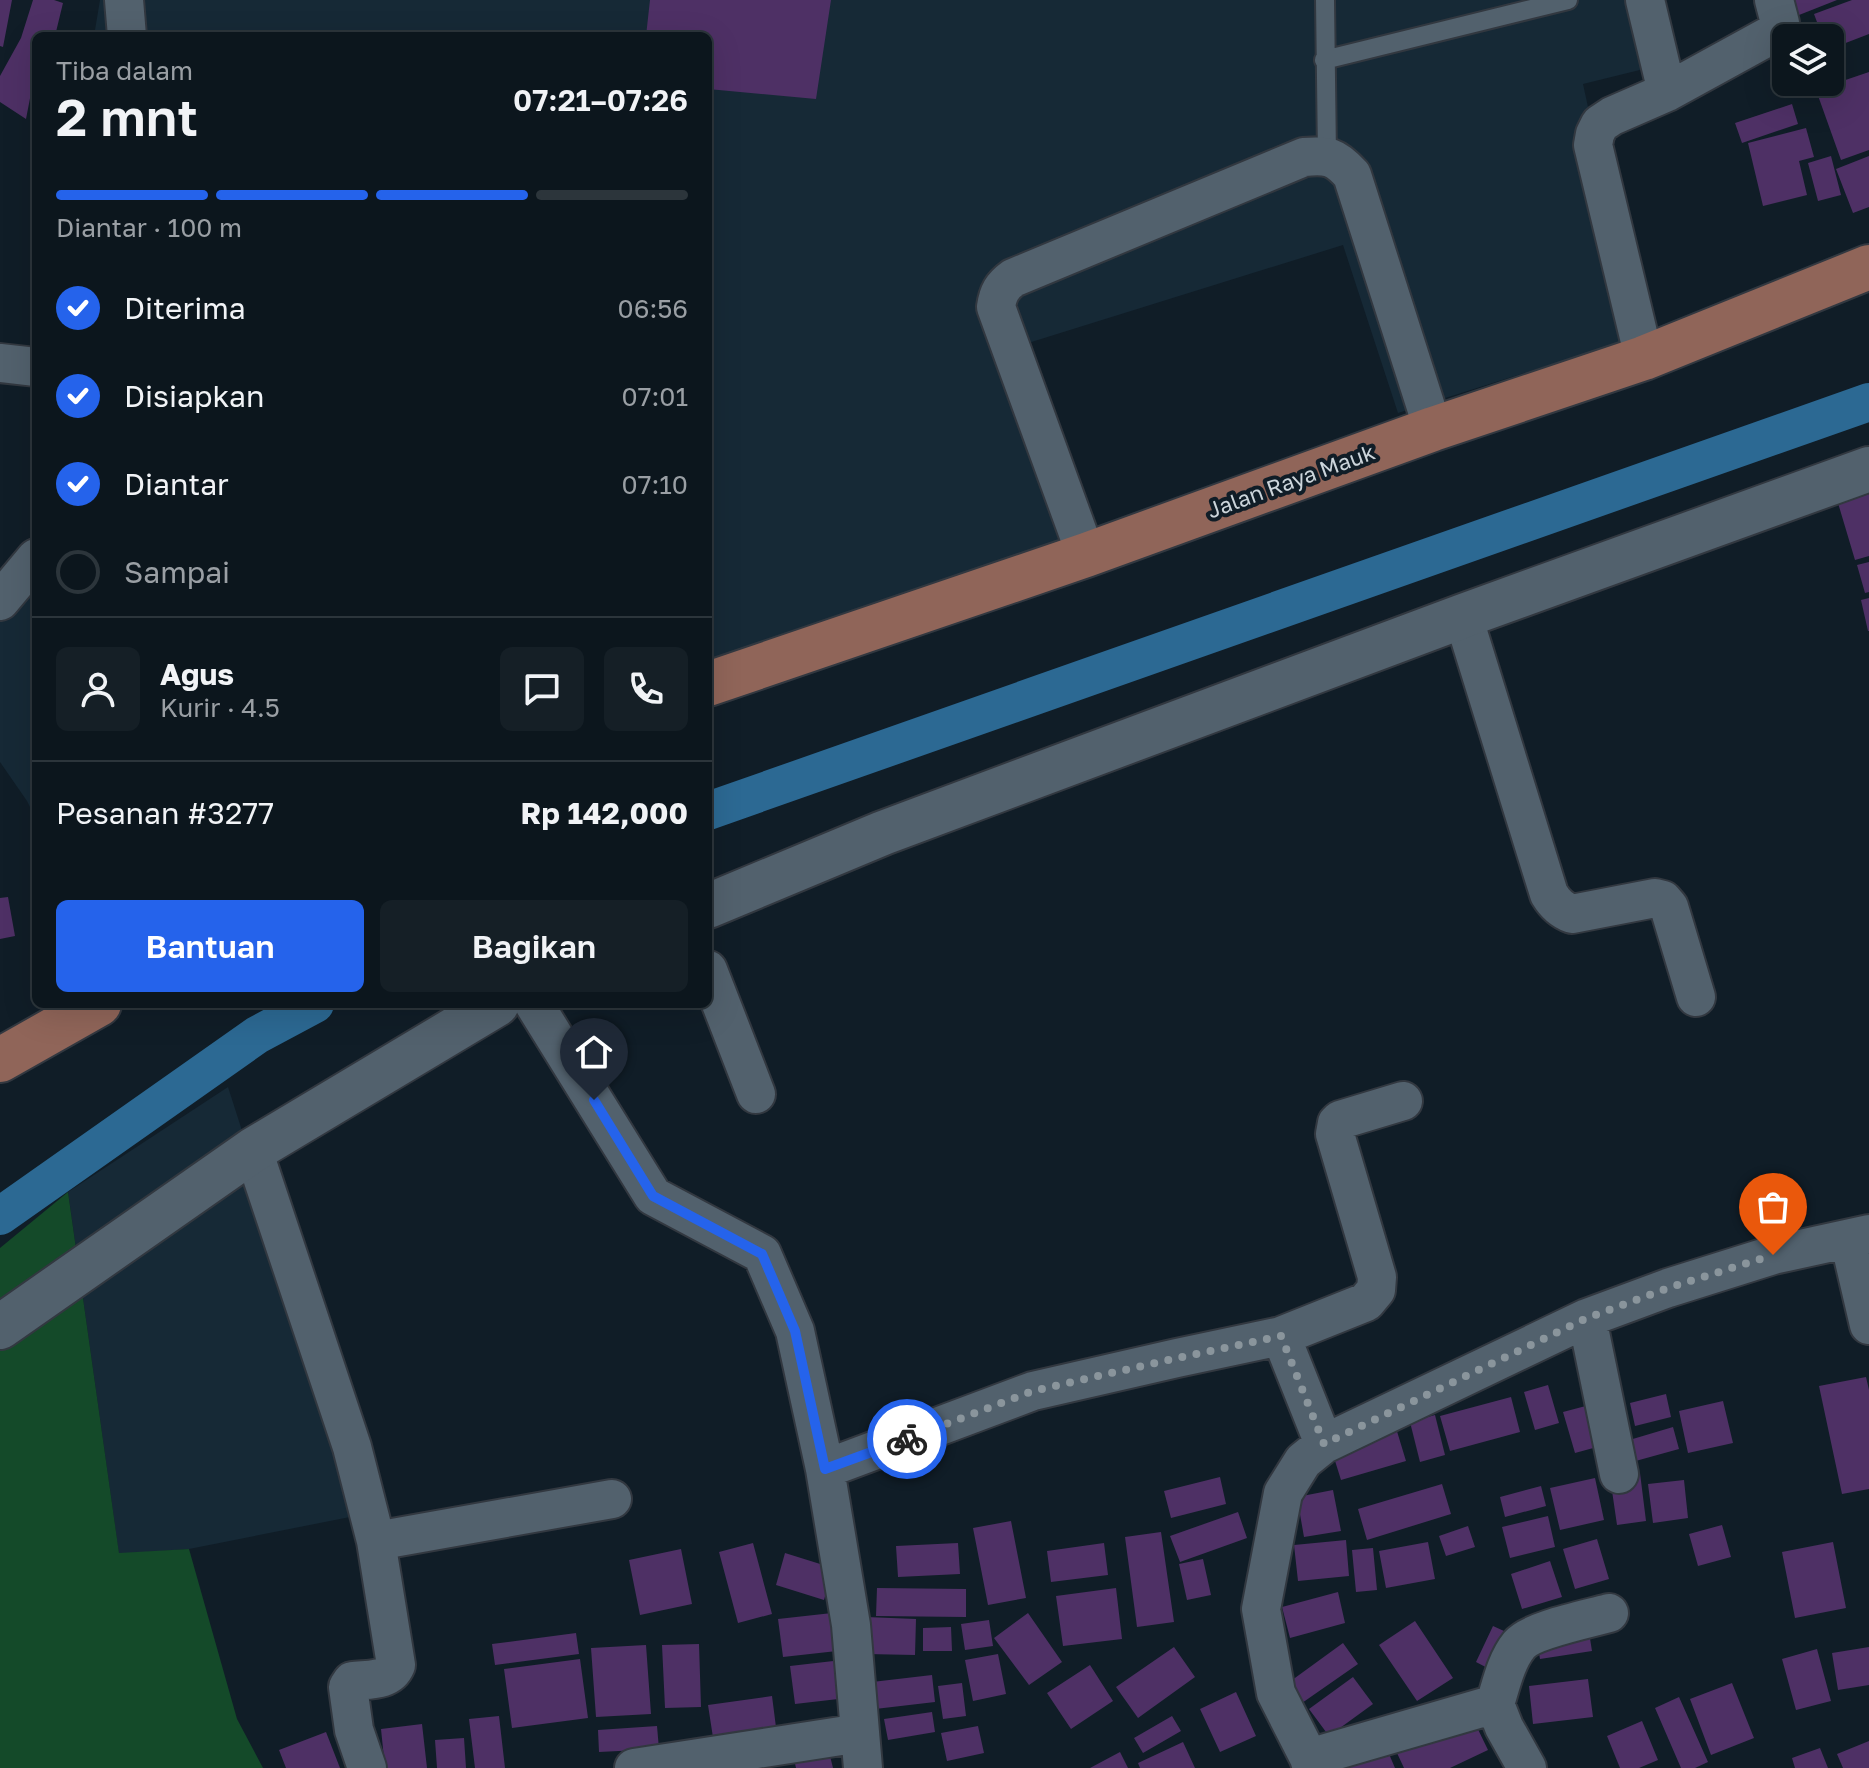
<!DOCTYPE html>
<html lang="id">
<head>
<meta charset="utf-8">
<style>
  :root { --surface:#0c161d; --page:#151f26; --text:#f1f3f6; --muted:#9a9fa4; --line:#2c353b; --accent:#2563eb }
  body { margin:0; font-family:"Golos Text",sans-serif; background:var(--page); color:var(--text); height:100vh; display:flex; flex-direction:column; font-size:30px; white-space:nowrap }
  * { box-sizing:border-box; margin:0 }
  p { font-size:26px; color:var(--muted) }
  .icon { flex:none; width:44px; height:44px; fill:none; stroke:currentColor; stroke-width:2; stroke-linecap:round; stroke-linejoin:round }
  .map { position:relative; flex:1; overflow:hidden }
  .details { position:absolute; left:32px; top:32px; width:680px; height:976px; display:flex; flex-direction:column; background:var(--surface); border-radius:12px; box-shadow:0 8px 32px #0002,0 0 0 2px var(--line) }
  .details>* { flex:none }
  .buttons { position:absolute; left:1772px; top:24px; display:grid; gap:16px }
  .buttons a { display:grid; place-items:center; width:72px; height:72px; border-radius:12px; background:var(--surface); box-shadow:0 8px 32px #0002,0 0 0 2px var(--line); font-size:40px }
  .pin { position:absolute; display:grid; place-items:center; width:68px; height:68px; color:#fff; margin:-82px -34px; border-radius:50% 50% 50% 0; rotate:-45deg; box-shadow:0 0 8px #0007 }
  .pin .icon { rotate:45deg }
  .courier { position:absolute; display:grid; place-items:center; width:80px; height:80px; margin:-40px; border:6px solid #2563eb; border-radius:50%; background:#fff; color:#222; box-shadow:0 2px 10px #0007 }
  .summary em { font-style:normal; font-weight:600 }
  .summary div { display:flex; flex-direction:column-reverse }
  .summary { display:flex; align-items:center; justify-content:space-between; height:136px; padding:0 24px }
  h1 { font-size:52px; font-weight:600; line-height:60px }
  .bar { display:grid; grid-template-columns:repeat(4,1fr); gap:12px 8px; align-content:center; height:96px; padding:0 24px }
  .bar i { height:10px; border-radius:6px; background:var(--line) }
  .bar .current { background:var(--accent) }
  .bar p { grid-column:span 4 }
  .line { display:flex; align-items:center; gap:20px; padding:0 24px; border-top:2px solid var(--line) }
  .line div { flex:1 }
  .round { display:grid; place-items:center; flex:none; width:84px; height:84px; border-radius:12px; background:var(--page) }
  ol { padding:0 24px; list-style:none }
  li { display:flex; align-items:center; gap:24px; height:88px }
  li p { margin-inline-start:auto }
  li .icon { padding:8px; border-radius:50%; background:var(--accent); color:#fff; stroke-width:4 }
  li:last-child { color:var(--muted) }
  li i { width:44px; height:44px; border:4px solid var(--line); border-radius:50% }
  .action { display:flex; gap:16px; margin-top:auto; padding:16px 24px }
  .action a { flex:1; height:92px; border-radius:12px; background:var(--accent); color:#fff; font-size:32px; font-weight:600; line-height:92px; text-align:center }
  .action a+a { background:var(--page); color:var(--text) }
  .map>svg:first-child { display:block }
</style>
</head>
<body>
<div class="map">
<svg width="1869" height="1768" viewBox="0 0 1869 1768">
  <rect width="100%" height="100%" fill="#101d27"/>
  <path fill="#162936" d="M 100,0 L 1642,0 L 1656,66 L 1583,84 L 1638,337 L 1398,413 L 1343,245 L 1025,344 L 1105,545 L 708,680 L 708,36 L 94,36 Z
    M 36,576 L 36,819 L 27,801 L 0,762 L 0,611 Z
    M 228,1087 L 365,1514 L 189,1549 L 119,1554 L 68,1192 Z"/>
  <path fill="#144a29" d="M 68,1192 L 119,1553 L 189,1549 L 237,1719 L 263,1768 L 0,1768 L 0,1248 Z"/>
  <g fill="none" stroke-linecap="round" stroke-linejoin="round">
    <path stroke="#2c6993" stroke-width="38" d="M 708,811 L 1869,402
      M 0,1216 L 257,1035 L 315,1004"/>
  </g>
  <path fill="#4e3065" d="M 0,0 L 12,0 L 3,47 L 0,46 Z
    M 33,0 L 54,0 L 63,3 L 55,36 L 36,36 L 36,81 L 32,88 L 26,119 L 0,102 L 0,76 L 21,38 Z
    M 650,0 L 831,0 L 816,99 L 708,89 L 708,36 L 646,36 Z
    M 1787,0 L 1837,0 L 1794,17 Z
    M 1852,0 L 1869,0 L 1869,34 L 1830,49 L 1830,38 L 1823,38 L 1814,14 Z
    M 1869,72 L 1869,150 L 1841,160 L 1816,90 Z
    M 1792,104 L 1798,124 L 1742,143 L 1735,123 Z
    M 1806,128 L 1814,157 L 1799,161 L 1807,195 L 1763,206 L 1748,143 Z
    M 1831,156 L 1841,195 L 1818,201 L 1808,163 Z
    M 1869,156 L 1869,207 L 1853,213 L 1836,169 Z
    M 1869,494 L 1869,556 L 1855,560 L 1838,503 Z
    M 1869,562 L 1869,592 L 1865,593 L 1857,565 Z
    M 1869,598 L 1869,631 L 1868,631 L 1861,600 Z
    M 8,897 L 15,936 L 0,939 L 0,898 Z
    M 1866,1377 L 1869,1390 L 1869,1489 L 1842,1494 L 1819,1386 Z
    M 1548,1385 L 1559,1423 L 1535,1430 L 1524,1392 Z
    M 1666,1394 L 1671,1417 L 1635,1426 L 1630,1403 Z
    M 1511,1397 L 1520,1432 L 1450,1451 L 1440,1416 Z
    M 1723,1401 L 1733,1443 L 1688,1453 L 1679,1411 Z
    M 1597,1403 L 1608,1444 L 1575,1453 L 1563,1412 Z
    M 1435,1415 L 1445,1455 L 1420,1462 L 1410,1422 Z
    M 1673,1427 L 1679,1449 L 1632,1462 L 1626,1441 Z
    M 1396,1428 L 1406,1461 L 1341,1480 L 1331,1448 Z
    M 1640,1473 L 1646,1521 L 1617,1525 L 1610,1477 Z
    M 1220,1477 L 1226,1504 L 1171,1518 L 1164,1491 Z
    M 1595,1478 L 1604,1520 L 1560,1530 L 1550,1488 Z
    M 1684,1480 L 1688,1518 L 1653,1523 L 1648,1484 Z
    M 1442,1484 L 1451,1514 L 1367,1540 L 1358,1509 Z
    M 1541,1486 L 1546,1506 L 1505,1517 L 1500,1497 Z
    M 1333,1490 L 1341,1531 L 1304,1537 L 1297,1497 Z
    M 1238,1512 L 1247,1538 L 1180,1562 L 1170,1536 Z
    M 1548,1516 L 1555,1547 L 1510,1558 L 1502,1527 Z
    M 1011,1521 L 1026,1598 L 988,1605 L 973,1528 Z
    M 1722,1525 L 1731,1557 L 1698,1566 L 1689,1534 Z
    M 1468,1526 L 1475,1547 L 1446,1556 L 1439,1536 Z
    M 1161,1532 L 1174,1622 L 1137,1627 L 1125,1537 Z
    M 1597,1539 L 1609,1579 L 1575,1589 L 1563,1549 Z
    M 1346,1540 L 1349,1576 L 1298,1581 L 1294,1545 Z
    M 1428,1542 L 1435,1579 L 1386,1588 L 1379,1551 Z
    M 1833,1542 L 1846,1608 L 1795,1618 L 1782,1552 Z
    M 753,1543 L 772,1614 L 738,1623 L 719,1552 Z
    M 958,1543 L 960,1574 L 898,1577 L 896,1546 Z
    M 1104,1543 L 1108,1575 L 1051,1582 L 1047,1551 Z
    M 1373,1548 L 1377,1590 L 1356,1592 L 1352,1550 Z
    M 681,1549 L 692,1604 L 640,1615 L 629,1560 Z
    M 785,1553 L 833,1568 L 824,1600 L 776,1585 Z
    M 1203,1559 L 1211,1595 L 1187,1600 L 1179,1564 Z
    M 1550,1561 L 1562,1597 L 1522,1609 L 1511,1574 Z
    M 877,1588 L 966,1589 L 966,1617 L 876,1616 Z
    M 1116,1588 L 1122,1639 L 1063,1646 L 1056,1596 Z
    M 1338,1592 L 1345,1623 L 1290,1638 L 1282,1607 Z
    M 841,1612 L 846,1650 L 783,1657 L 778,1619 Z
    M 1028,1613 L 1062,1662 L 1029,1685 L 994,1638 Z
    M 866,1617 L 916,1619 L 915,1655 L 866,1654 Z
    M 989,1620 L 993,1646 L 965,1650 L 961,1624 Z
    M 1415,1621 L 1453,1678 L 1417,1701 L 1379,1645 Z
    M 1493,1626 L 1515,1636 L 1497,1673 L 1476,1662 Z
    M 1588,1626 L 1592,1651 L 1540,1659 L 1536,1635 Z
    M 951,1627 L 952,1651 L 923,1651 L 923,1628 Z
    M 576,1633 L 579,1654 L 495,1665 L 492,1644 Z
    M 1343,1643 L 1358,1664 L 1302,1703 L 1288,1683 Z
    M 699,1644 L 701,1707 L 665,1708 L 662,1645 Z
    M 646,1645 L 651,1714 L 596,1717 L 591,1648 Z
    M 1174,1647 L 1195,1677 L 1138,1718 L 1116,1687 Z
    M 1869,1647 L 1869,1685 L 1838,1690 L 1832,1653 Z
    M 1817,1649 L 1831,1701 L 1796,1710 L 1782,1659 Z
    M 998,1654 L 1006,1694 L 973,1701 L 965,1660 Z
    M 580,1659 L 588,1718 L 512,1728 L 504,1669 Z
    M 842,1660 L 847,1698 L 795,1704 L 790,1666 Z
    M 1090,1665 L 1113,1701 L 1071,1729 L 1047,1693 Z
    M 932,1675 L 935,1702 L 875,1709 L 872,1682 Z
    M 1353,1677 L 1373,1704 L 1329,1736 L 1309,1709 Z
    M 1588,1679 L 1593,1717 L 1533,1724 L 1529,1686 Z
    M 962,1683 L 966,1716 L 943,1719 L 938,1686 Z
    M 1732,1683 L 1754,1738 L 1711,1755 L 1690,1699 Z
    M 1236,1692 L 1256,1736 L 1220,1752 L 1200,1709 Z
    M 772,1696 L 777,1735 L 714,1744 L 708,1705 Z
    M 1679,1697 L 1708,1762 L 1695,1768 L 1681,1768 L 1655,1708 Z
    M 932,1712 L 935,1732 L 888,1740 L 884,1719 Z
    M 499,1716 L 505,1768 L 475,1768 L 469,1719 Z
    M 1172,1716 L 1181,1731 L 1143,1753 L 1134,1738 Z
    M 1472,1717 L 1488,1750 L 1450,1768 L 1404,1768 L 1397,1753 Z
    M 1642,1721 L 1658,1760 L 1639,1768 L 1620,1768 L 1607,1736 Z
    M 422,1724 L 427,1768 L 385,1768 L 381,1729 Z
    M 657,1726 L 659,1749 L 599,1752 L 598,1730 Z
    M 978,1726 L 984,1753 L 947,1761 L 941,1733 Z
    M 326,1732 L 340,1768 L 286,1768 L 279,1750 Z
    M 464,1738 L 466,1768 L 437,1768 L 435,1740 Z
    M 1869,1741 L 1869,1768 L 1843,1768 L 1837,1754 Z
    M 1183,1742 L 1195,1768 L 1140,1768 L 1138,1763 Z
    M 1386,1747 L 1395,1768 L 1348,1768 L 1347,1765 Z
    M 828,1748 L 833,1768 L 796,1768 L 793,1755 Z
    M 1820,1748 L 1828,1768 L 1795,1768 L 1792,1758 Z
    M 1120,1752 L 1128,1768 L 1090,1768 Z"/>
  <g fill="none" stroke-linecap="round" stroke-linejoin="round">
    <g stroke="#323840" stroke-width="22">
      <path id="lane" d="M 1325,0 L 1327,156
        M 1324,60 L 1568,0"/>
    </g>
    <g stroke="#323840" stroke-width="42">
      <path id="street" d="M 124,0 L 127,36
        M 1645,0 L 1667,92
        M 1644,358 L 1593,145 L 1595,134 L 1600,124 L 1612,116 L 1667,92 L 1780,30 L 1780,23 L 1774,0
        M 0,363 L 36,367
        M 1086,555 L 996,307 C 998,293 1002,286 1013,278 L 1304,157 C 1328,155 1335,156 1352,175 L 1433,429
        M 0,601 L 36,558
        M 1463,616 L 1549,894 C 1555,904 1561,910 1572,914 L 1655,898 L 1663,900 L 1669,907 L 1696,997
        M 708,970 L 756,1094
        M 534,1004 L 653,1196 L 762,1254 L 795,1331 L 825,1469 L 851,1625 L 863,1768
        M 253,1150 L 352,1447 L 376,1541 L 396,1665 C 389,1682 368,1679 352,1681 L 348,1687 L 354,1730 L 367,1768
        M 1849,1239 L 1869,1325
        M 1587,1318 L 1619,1474
        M 1281,1336 L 1324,1444 L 1303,1461 L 1283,1493 L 1261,1609 L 1276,1693 L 1309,1758 L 1312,1768
        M 1324,1444 L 1587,1318 L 1668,1288 L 1773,1255 L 1869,1234
        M 825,1469 L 1033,1391 L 1177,1358 L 1281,1336 L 1366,1302 L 1376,1290 L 1377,1277 L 1335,1134 L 1337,1123 L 1340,1120 L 1403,1101
        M 376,1541 L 612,1499
        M 1309,1758 L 1495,1704
        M 634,1768 L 860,1733
        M 1527,1768 L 1504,1727 L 1495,1704 C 1501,1685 1506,1661 1519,1645 C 1531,1630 1588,1619 1609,1613"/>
    </g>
    <g stroke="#323840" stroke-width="48">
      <path id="secondary" d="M 708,906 L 883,833 L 1463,616 L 1869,469
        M 0,1327 L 253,1150 L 497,1004"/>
    </g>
    <g stroke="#323840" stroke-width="48">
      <path id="primary" d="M 708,684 L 1086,555 L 1433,429 L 1644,358 L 1869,267
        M 0,1060 L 99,1004"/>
    </g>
    <use href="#lane" stroke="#52616d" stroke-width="18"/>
    <use href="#street" stroke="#52616d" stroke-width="38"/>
    <use href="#secondary" stroke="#52616d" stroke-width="44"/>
    <use href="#primary" stroke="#906559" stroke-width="44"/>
  </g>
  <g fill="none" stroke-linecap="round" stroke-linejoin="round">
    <path stroke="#8a959c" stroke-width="8" stroke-dasharray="0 14.4" d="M 907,1439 L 1033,1391 L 1177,1358 L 1281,1336 L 1324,1444 L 1587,1318 L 1668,1288 L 1773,1255"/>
    <path stroke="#2563eb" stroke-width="10" d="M 594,1100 L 653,1196 L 762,1254 L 795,1331 L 825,1469 L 907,1439"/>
  </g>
  <g text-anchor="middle" stroke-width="8" stroke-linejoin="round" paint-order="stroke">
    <g font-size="22" fill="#ccd5db" stroke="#101d27">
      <text transform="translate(1291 481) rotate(-20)" y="8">Jalan Raya Mauk</text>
    </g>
  </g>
</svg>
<div class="buttons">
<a><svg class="icon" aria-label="layers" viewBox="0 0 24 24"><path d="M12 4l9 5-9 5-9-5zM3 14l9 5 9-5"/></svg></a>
</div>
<div class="pin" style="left:1773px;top:1255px;background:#ea580c"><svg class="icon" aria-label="bag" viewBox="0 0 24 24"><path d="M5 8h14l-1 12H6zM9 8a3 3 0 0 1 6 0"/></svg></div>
<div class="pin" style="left:594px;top:1100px;background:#1f2937"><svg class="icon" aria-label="home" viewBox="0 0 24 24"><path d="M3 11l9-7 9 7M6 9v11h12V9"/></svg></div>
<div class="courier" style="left:907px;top:1439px"><svg class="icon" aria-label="bike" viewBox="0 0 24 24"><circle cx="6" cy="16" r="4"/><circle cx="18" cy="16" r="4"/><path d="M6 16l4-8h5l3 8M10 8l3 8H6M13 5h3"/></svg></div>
<section class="details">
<div class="summary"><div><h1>2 mnt</h1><p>Tiba dalam</p></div><em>07:21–07:26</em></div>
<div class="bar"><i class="current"></i><i class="current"></i><i class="current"></i><i></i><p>Diantar · 100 m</p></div>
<ol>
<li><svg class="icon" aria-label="check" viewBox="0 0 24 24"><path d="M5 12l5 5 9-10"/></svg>Diterima<p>06:56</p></li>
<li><svg class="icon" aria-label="check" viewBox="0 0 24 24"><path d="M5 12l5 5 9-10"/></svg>Disiapkan<p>07:01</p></li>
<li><svg class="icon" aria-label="check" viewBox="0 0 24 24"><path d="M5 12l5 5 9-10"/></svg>Diantar<p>07:10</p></li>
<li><i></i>Sampai</li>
</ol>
<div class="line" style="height:144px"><a class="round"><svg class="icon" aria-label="person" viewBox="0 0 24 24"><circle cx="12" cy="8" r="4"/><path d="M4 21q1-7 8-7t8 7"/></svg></a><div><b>Agus</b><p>Kurir · 4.5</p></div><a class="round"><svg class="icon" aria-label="chat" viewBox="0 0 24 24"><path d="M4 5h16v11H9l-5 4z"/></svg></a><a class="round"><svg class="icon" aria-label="phone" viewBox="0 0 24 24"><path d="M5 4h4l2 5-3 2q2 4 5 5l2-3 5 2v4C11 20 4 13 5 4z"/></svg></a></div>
<div class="line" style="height:104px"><div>Pesanan #3277</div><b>Rp 142,000</b></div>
<div class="action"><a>Bantuan</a><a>Bagikan</a></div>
</section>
</div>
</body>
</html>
